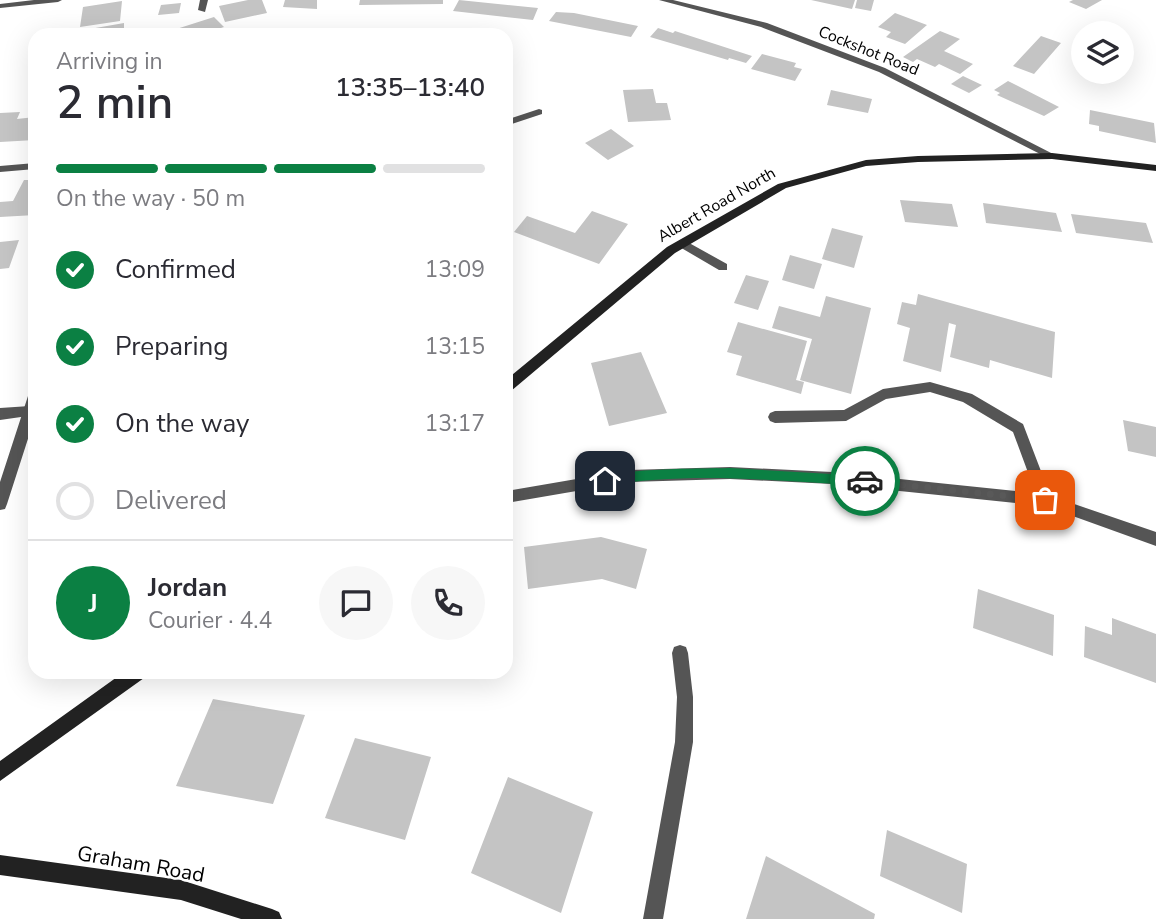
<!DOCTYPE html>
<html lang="en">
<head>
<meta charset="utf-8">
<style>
  :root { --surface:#fff; --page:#f7f7f7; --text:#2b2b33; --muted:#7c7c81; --line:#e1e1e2; --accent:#0b8043 }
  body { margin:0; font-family:"Nunito Sans",sans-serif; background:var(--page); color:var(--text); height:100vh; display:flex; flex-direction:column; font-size:26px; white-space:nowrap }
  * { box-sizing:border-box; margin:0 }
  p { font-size:23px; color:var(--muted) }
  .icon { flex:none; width:38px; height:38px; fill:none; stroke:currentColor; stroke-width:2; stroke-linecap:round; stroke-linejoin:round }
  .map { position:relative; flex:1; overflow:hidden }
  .side { position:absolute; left:28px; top:28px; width:485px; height:651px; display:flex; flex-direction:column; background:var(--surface); border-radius:21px; box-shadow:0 7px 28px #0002 }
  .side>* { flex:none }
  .buttons { position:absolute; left:1071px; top:21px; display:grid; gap:14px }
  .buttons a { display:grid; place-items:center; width:63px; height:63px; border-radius:50%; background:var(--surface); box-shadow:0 7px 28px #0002; font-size:35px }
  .pin { position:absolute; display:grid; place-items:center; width:60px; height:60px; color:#fff; margin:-30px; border-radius:14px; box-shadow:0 4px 10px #0006 }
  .courier { position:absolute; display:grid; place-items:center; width:70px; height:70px; margin:-35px; border:5px solid #0b8043; border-radius:50%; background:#fff; color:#222; box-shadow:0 2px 9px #0007 }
  .overview em { font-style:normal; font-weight:600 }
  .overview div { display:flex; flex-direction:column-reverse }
  .overview { display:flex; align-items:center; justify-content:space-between; height:119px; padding:0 28px }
  h1 { font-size:46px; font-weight:600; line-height:52px }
  .bar { display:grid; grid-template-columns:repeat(4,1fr); gap:10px 7px; align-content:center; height:84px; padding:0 28px }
  .bar i { height:9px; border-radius:5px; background:var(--line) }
  .bar .active { background:var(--accent) }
  .bar p { grid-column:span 4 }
  .line { display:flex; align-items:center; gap:18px; padding:0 28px; border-top:2px solid var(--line) }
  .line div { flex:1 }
  .round { display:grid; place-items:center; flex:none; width:74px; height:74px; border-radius:37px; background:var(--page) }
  ol { padding:0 28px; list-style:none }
  li { display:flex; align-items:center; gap:21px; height:77px }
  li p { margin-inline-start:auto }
  li .icon { padding:7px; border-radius:50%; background:var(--accent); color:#fff; stroke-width:4 }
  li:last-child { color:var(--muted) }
  li i { width:38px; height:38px; border:4px solid var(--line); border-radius:50% }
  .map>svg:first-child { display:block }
</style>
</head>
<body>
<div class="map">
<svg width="1156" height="919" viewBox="0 0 1156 919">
  <rect width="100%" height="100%" fill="#fff"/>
  <path fill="#c4c4c4" d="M 248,0 L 262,0 L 267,13 L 225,22 L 219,6 Z
    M 285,0 L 317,0 L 317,9 L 283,7 Z
    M 360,0 L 443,0 L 443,4 L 359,5 Z
    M 459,0 L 538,8 L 533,20 L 453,11 Z
    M 811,0 L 855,0 L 852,9 Z
    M 857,0 L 874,0 L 871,11 L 855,8 Z
    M 1073,0 L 1102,0 L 1086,9 L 1069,2 Z
    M 122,1 L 120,21 L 80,27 L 83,7 Z
    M 181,3 L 179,13 L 158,15 L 161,5 Z
    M 556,12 L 574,13 L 638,26 L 631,37 L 549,21 Z
    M 895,13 L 927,25 L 905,44 L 886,37 L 891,32 L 878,27 Z
    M 214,17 L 224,27 L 199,35 L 170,35 L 167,32 Z
    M 124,23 L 124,35 L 84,35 L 84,30 Z
    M 658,28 L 673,33 L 675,31 L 752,56 L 746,63 L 729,58 L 728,60 L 650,37 Z
    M 940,31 L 960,39 L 944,51 L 973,64 L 960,74 L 939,64 L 935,67 L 917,59 L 913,62 L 903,57 Z
    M 1041,36 L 1061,43 L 1034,74 L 1013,66 Z
    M 762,54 L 796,63 L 794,67 L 802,69 L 795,81 L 751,69 Z
    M 963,76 L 982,85 L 969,93 L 951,84 Z
    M 1008,81 L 1059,107 L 1044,116 L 997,95 L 1000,93 L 994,90 Z
    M 653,89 L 656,103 L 667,103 L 671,120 L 628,122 L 623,90 Z
    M 831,90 L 872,99 L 868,113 L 827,105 Z
    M 1090,110 L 1154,123 L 1156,143 L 1099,131 L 1099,126 L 1089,124 Z
    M 20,112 L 17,119 L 35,117 L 35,140 L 0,142 L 0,113 Z
    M 611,129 L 634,146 L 608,160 L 585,143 Z
    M 24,180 L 35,180 L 35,215 L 0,217 L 0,202 L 13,201 Z
    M 900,200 L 952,204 L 958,227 L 905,222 Z
    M 983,203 L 1056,213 L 1062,232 L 986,223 Z
    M 592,211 L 628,224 L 599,264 L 514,232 L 527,216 L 575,233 Z
    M 1071,214 L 1146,223 L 1153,243 L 1076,233 Z
    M 832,228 L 863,236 L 854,268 L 822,259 Z
    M 19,240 L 9,268 L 0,269 L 0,242 Z
    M 790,255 L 822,264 L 814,289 L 782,280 Z
    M 746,275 L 769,281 L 758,310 L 734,303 Z
    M 918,294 L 1055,332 L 1052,378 L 990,360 L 989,368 L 950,357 L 956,325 L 949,323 L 941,372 L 903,361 L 910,328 L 897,324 L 902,302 L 916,305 Z
    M 826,296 L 871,308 L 851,394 L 800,380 L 812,339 L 772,328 L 779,306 L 820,317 Z
    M 738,322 L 807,341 L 796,380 L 804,382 L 801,394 L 736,375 L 742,356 L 727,352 Z
    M 641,352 L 667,413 L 609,426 L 591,363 Z
    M 1123,420 L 1156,427 L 1156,457 L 1128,451 Z
    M 601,537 L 647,549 L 636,589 L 602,579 L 528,589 L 524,547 Z
    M 978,589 L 1054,615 L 1053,656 L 973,628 Z
    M 1112,618 L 1156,634 L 1156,683 L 1084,657 L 1085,626 L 1112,635 Z
    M 213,699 L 305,715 L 273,804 L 176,786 Z
    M 355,738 L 431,757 L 405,840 L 325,818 Z
    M 508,777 L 593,812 L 561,913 L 471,873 Z
    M 887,830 L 967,864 L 962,913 L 880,876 Z
    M 766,856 L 875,914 L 874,919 L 746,919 Z"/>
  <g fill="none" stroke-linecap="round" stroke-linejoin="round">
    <path fill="#555" fill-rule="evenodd" d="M 930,382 L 972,394 L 1023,424 L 1052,500 L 1050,505 L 1045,506 L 1040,505 L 1013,432 L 963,402 L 930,392 L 886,399 L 846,421 L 775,423 L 770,421 L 768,417 L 770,413 L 775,411 L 844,410 L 883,389 Z
      M 30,406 L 35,407 L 35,415 L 0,420 L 0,408 Z
      M 680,645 L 686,647 L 688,653 L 693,697 L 693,742 L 663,919 L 643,919 L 675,742 L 677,697 L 672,653 L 674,647 Z"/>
    <path fill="#555" fill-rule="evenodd" d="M 34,0 L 62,0 L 58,2 L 0,8 L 0,4 Z
      M 200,0 L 208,0 L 205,12 L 198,10 Z
      M 659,0 L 673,0 L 767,23 L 885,68 L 1057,156 L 1052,159 L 1048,158 L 879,72 L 761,27 Z
      M 539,109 L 542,110 L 542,114 L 506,126 L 506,120 Z
      M 35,163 L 35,169 L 0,172 L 0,166 Z
      M 682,239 L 727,264 L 727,270 L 719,270 L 678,246 L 676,243 Z
      M 35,391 L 35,417 L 7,504 L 5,509 L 0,510 L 0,482 L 28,396 Z
      M 730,467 L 832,472 L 1045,494 L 1156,532 L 1156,546 L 1045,506 L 832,484 L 730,479 L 629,482 L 506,503 L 506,491 L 629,470 Z"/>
    <path fill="#222" fill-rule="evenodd" d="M 1052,153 L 1156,165 L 1156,171 L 1052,159 L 918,162 L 866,166 L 786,188 L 675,253 L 511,391 L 506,392 L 506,380 L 667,247 L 778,184 L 866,160 L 918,156 Z
      M 124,672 L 146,672 L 144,678 L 0,781 L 0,761 Z
      M 0,855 L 181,880 L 272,909 L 279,912 L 282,919 L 241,919 L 181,900 L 0,875 Z"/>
  </g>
  <path fill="#0b8043" d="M 730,468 L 865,476 L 871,481 L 865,486 C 779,481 690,471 605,486 L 599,481 C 609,467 708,469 730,468 Z"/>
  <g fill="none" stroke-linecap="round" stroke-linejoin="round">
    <path stroke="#595959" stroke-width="7" stroke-dasharray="0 12.6" d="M 865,481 L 1045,500"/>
  </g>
  <g text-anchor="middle" stroke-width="5" stroke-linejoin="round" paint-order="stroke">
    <g font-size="16" fill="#000" stroke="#fff">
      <text transform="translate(869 50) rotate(22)" y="6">Cockshot Road</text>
      <text transform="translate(716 204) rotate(-30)" y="6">Albert Road North</text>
    </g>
    <g font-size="21" fill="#000" stroke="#fff">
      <text transform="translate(141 864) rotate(10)" y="7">Graham Road</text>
    </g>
  </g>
</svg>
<div class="buttons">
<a><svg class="icon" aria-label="layers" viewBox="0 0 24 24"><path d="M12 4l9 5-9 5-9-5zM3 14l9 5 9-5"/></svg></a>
</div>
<div class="pin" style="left:1045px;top:500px;background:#ea580c"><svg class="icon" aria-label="bag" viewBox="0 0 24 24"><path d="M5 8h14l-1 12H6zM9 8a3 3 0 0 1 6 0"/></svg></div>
<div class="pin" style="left:605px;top:481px;background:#1f2937"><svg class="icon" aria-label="home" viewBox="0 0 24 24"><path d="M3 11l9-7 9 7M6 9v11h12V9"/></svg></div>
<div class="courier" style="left:865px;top:481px"><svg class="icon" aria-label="car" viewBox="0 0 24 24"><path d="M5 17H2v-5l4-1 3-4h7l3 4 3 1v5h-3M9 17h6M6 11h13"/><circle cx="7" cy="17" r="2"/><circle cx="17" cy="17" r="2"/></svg></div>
<section class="side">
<div class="overview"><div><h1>2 min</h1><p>Arriving in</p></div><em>13:35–13:40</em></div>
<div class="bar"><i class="active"></i><i class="active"></i><i class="active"></i><i></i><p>On the way · 50 m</p></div>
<ol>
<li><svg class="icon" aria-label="check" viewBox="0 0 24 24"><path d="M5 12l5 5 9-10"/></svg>Confirmed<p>13:09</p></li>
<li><svg class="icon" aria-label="check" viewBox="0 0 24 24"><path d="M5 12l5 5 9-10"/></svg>Preparing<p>13:15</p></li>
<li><svg class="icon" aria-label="check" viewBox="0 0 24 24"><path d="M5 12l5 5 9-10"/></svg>On the way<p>13:17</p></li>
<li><i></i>Delivered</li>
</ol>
<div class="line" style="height:126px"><b class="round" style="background:var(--accent);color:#fff">J</b><div><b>Jordan</b><p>Courier · 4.4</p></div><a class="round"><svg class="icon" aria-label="chat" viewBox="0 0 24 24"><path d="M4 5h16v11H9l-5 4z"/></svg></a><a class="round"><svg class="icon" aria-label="phone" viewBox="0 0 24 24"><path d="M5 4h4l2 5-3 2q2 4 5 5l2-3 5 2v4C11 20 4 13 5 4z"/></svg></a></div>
</section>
</div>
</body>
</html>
